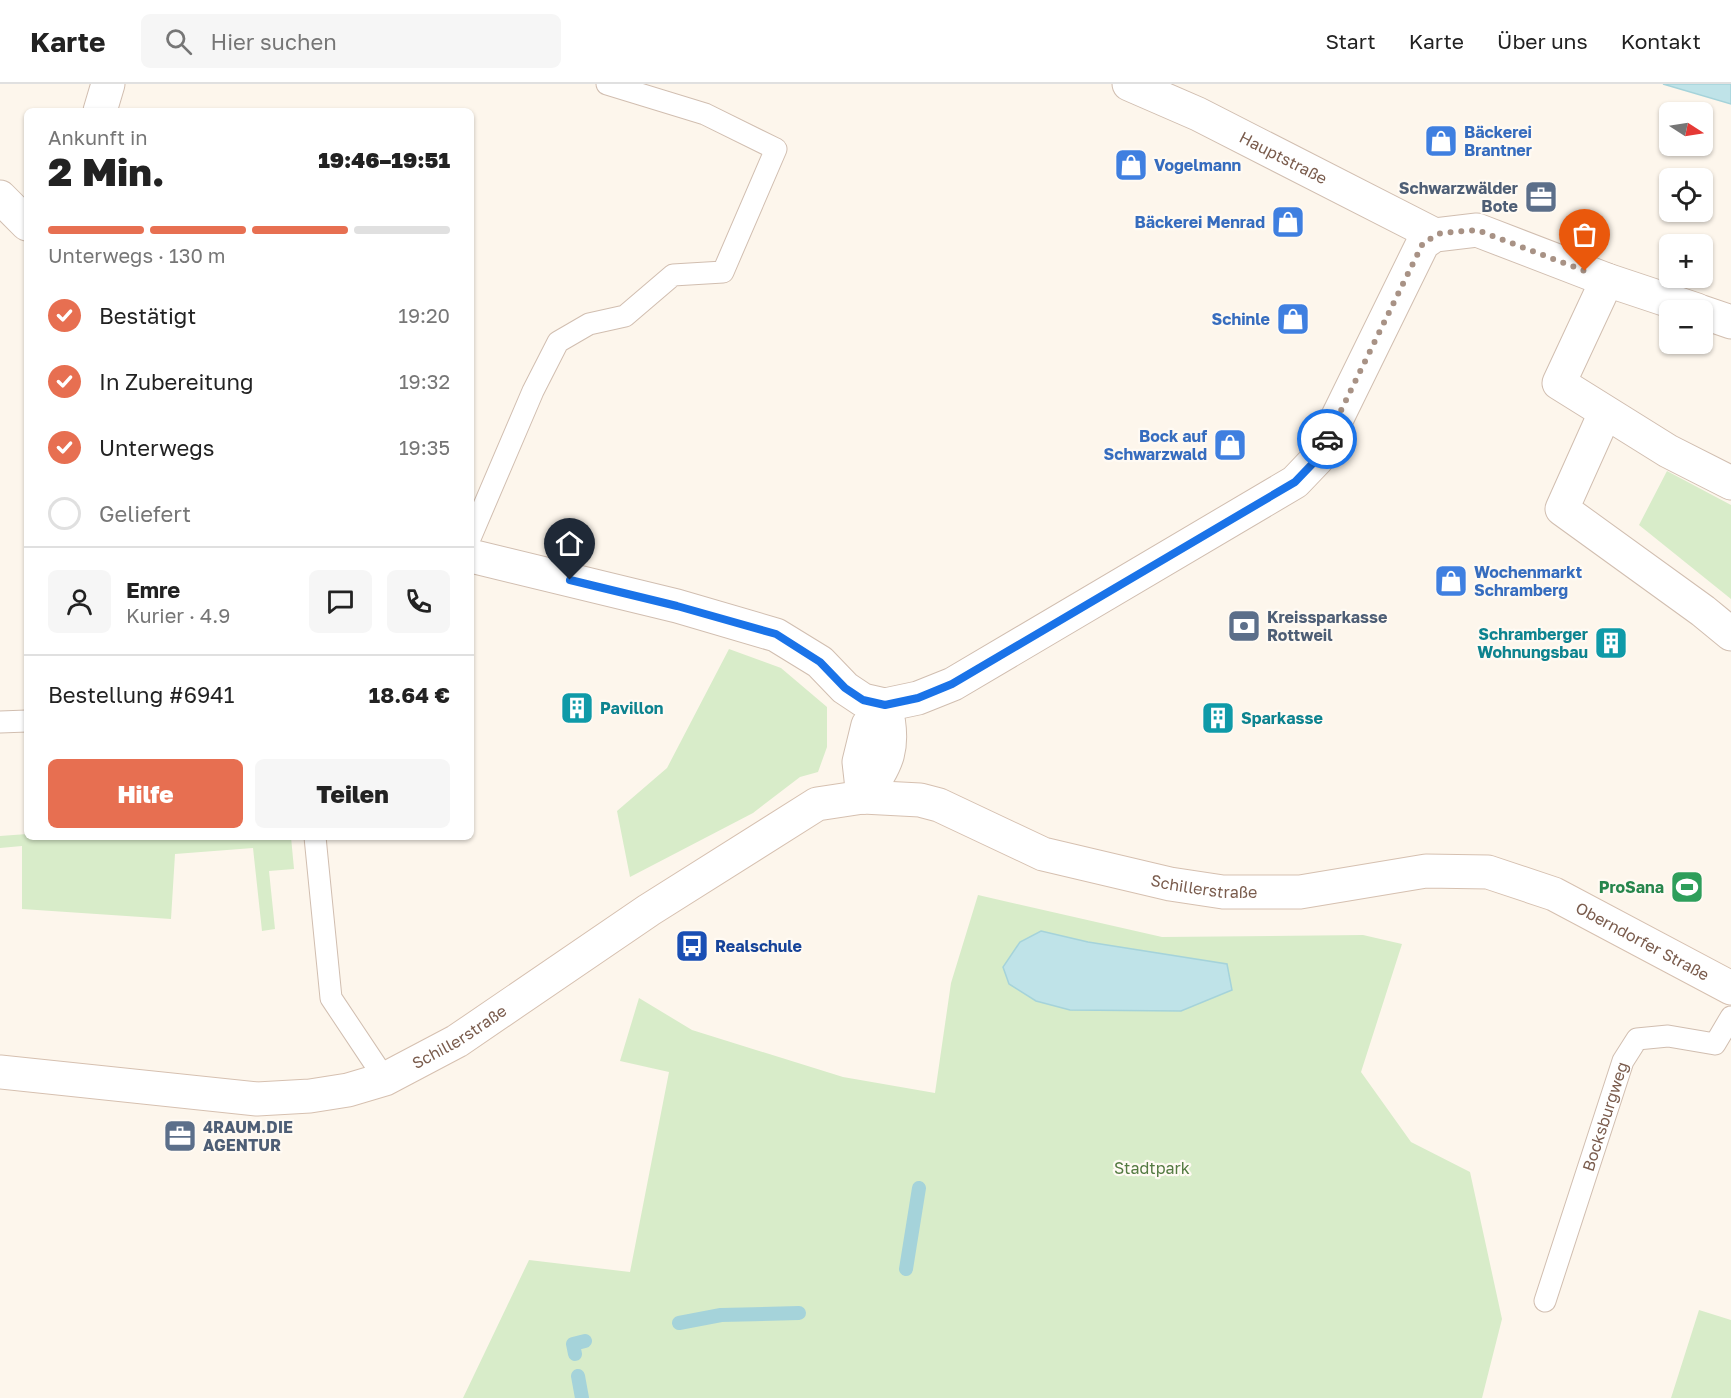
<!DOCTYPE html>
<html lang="de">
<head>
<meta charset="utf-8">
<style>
  :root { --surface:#fff; --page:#f6f6f6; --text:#222; --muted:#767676; --line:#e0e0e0; --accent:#e76f51 }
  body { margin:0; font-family:"Golos Text",sans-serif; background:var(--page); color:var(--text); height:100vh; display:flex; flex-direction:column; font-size:22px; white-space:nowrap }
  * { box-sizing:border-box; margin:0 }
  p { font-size:20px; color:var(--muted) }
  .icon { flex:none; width:33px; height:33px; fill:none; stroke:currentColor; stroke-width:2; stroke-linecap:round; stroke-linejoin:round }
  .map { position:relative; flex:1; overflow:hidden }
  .drawer { position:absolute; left:24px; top:24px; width:450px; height:732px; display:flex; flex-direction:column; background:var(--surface); border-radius:9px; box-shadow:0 2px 4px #0004 }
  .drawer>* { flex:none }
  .needle { width:39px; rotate:102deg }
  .controls { position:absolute; left:1659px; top:18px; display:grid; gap:12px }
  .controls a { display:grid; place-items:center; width:54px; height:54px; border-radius:9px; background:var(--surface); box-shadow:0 2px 4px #0004; font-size:30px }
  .pin { position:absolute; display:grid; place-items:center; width:51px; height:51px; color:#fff; margin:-62px -26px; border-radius:50% 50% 50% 0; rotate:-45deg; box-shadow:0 0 6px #0007 }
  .pin .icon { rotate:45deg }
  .courier { position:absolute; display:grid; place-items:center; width:60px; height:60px; margin:-30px; border:4px solid #1a73e8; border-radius:50%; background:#fff; color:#222; box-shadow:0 2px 8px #0007 }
  .head em { font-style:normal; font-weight:800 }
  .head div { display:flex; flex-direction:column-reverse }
  .head { display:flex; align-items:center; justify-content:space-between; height:102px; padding:0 24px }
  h1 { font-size:39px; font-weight:800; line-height:45px }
  .bar { display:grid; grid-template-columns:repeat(4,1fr); gap:9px 6px; align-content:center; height:72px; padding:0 24px }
  .bar i { height:8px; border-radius:4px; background:var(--line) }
  .bar .current { background:var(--accent) }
  .bar p { grid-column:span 4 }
  .line { display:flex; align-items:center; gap:15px; padding:0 24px; border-top:2px solid var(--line) }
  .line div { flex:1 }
  .round { display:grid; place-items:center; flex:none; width:63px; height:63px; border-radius:9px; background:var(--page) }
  ol { padding:0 24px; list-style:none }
  li { display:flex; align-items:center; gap:18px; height:66px }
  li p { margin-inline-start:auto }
  li .icon { padding:6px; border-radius:50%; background:var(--accent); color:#fff; stroke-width:4 }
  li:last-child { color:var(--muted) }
  li i { width:33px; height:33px; border:3px solid var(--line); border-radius:50% }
  .cta { display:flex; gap:12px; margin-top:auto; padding:12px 24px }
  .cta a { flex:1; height:69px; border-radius:9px; background:var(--accent); color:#fff; font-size:24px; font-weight:800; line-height:69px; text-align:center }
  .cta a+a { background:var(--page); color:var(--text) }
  header { display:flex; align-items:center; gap:36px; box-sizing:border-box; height:84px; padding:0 30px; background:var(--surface); border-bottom:2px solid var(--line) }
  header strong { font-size:28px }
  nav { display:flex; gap:33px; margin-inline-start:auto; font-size:21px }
  .search { width:420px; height:54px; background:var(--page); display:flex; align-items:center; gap:15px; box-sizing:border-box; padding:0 21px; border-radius:9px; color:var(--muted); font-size:22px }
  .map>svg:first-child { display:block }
</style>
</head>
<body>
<header>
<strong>Karte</strong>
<div class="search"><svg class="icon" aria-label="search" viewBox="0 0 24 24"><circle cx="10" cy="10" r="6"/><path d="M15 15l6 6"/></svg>Hier suchen</div>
<nav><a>Start</a><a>Karte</a><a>Über uns</a><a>Kontakt</a></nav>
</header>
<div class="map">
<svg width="1731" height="1314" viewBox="0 0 1731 1314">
  <rect width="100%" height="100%" fill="#fdf6ec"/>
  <path fill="#d8ecc9" d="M 1667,387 L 1731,421 L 1731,515 L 1639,441 Z
    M 729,565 L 781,584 L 827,623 L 827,663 L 818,688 L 800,693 L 753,729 L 630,793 L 617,727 L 667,684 Z
    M 27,750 L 27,753 L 291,753 L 294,785 L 269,787 L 275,845 L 262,847 L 253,764 L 175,770 L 171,835 L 22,825 L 22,762 L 0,764 L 0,752 Z
    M 978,811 L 1162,853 L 1363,851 L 1402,860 L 1361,988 L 1411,1058 L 1470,1088 L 1502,1235 L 1482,1314 L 463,1314 L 529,1176 L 630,1188 L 669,988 L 620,977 L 639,914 L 692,946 L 843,993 L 935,1009 L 951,899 Z
    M 1699,1226 L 1731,1236 L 1731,1314 L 1671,1314 Z"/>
  <path fill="#bfe3e8" stroke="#a5d3da" stroke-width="1.5" d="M 1663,0 L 1731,0 L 1731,20 Z
    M 1041,847 L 1088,858 L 1227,880 L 1232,906 L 1181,927 L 1070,926 L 1036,917 L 1009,900 L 1003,883 L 1020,858 Z"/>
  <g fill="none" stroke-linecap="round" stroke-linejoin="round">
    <path stroke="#a5d3da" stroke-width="14" d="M 906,1185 L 919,1104
      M 679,1239 L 721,1231 L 799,1229
      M 575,1270 L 573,1260 L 585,1257
      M 578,1292 L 582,1314"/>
    <g stroke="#d1beb0" stroke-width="23">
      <g id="lane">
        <path d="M 471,452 L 533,307 L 558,258 L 589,240 L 625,232 L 673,191 L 723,188 L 776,65 L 705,30 L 607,0"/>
        <path d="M 0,638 L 27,637"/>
        <path d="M 315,753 L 331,914 L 385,995"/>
        <path id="s1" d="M 1545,1217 L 1623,977 L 1637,955 L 1668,952 L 1715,960 L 1731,933"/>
      </g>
    </g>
    <g stroke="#d1beb0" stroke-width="35">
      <g id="street">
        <path id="s2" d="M 1129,0 L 1198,30 L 1435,151"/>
        <path d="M 100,27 L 108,0"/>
        <path d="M 0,113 L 27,140"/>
        <path d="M 1607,196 L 1559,299 L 1668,367 L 1731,399"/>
        <path d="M 1702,228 L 1731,238"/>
        <path d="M 1605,329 L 1562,425 L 1703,527 L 1731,550"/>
        <path d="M 471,472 L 677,522 L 776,551 L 820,578 L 845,604 L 863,616 L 885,621"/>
        <path d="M 863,713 L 859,678 L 868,641 L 885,621 L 918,614 L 953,600 L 1295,398 L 1317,375 L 1419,167 L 1423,159 L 1435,151 L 1477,146 L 1607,196 L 1697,226"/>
        <path d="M 863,713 C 888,681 896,662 885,621"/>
      </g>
    </g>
    <g stroke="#d6c0b0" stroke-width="35">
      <g id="secondary">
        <path id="s3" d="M 0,988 L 257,1015 L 310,1012 L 348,1006 L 385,995 L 457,957 L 649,826 L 817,720 L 863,713 L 920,716 L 939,721 L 1043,770 L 1170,800 L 1223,808 L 1300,808 L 1426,787 L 1488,788 L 1554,810 L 1731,904"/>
      </g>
    </g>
    <use href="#lane" stroke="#fff" stroke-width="21"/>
    <use href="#street" stroke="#fff" stroke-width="33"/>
    <use href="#secondary" stroke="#fff" stroke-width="33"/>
  </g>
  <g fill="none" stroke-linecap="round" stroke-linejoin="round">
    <path stroke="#a89285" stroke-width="6" stroke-dasharray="0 10.8" d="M 1327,355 L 1423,159 L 1441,149 L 1477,146 L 1585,187"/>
    <path stroke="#1a73e8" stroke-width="8" d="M 570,496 L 677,522 L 776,550 L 820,578 L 845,604 L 863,616 L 885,621 L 918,614 L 952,600 L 1295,398 L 1317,375 L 1327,355"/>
  </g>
  <defs>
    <g id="shop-square" transform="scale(1.725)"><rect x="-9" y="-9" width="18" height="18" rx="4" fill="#3f7fe0" stroke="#fffaf3"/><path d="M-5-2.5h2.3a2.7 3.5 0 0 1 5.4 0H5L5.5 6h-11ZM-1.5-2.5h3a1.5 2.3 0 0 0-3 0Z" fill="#fff"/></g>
    <g id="office-square" transform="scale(1.725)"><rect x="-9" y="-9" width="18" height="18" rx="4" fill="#5c6f8a" stroke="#fffaf3"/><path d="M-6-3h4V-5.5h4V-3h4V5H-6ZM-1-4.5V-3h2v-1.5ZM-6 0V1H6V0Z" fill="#fff"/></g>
    <g id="bank-square" transform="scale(1.725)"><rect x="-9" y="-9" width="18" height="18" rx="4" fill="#5c6f8a" stroke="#fffaf3"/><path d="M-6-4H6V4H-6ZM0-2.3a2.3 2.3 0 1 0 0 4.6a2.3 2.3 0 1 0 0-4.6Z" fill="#fff"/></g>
    <g id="building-square" transform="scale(1.725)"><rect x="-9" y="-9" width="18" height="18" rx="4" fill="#0f9aa8" stroke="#fffaf3"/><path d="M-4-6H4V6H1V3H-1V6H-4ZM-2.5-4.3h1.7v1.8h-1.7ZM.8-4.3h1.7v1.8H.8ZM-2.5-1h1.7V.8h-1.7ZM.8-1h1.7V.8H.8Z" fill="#fff"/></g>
    <g id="stadium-square" transform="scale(1.725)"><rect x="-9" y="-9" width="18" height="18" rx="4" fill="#2e9e5b" stroke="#fffaf3"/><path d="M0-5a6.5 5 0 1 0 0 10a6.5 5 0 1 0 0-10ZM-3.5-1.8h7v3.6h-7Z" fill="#fff"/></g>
    <g id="bus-square" transform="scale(1.725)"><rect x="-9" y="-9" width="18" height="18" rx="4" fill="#1a4fb4" stroke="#fffaf3"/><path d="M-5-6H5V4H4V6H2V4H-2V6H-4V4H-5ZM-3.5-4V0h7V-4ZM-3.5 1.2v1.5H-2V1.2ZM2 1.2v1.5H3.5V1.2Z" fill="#fff"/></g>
  </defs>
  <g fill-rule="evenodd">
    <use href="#shop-square" x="1441" y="57"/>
    <use href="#shop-square" x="1131" y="81"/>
    <use href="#office-square" x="1541" y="113"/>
    <use href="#shop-square" x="1288" y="138"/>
    <use href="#shop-square" x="1293" y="235"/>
    <use href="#shop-square" x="1230" y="361"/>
    <use href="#shop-square" x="1451" y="497"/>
    <use href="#bank-square" x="1244" y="542"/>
    <use href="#building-square" x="1611" y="559"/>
    <use href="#building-square" x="577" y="624"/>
    <use href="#building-square" x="1218" y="634"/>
    <use href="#stadium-square" x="1687" y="803"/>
    <use href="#bus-square" x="692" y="862"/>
    <use href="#office-square" x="180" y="1052"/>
  </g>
  <g text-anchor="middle" stroke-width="4.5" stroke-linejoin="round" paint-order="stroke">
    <g font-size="16" font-weight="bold" fill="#366cbe" stroke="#fffaf3" text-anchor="start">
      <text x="1464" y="54">Bäckerei<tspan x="1464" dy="18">Brantner</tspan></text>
      <text x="1154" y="87">Vogelmann</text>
      <text x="1265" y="144" text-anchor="end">Bäckerei Menrad</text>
      <text x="1270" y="241" text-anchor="end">Schinle</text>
      <text x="1207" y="358" text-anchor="end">Bock auf<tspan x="1207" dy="18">Schwarzwald</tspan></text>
      <text x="1474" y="494">Wochenmarkt<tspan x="1474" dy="18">Schramberg</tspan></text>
    </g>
    <g font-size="16" fill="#7a5c4d" stroke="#fffaf3">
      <text dy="6" stroke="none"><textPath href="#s2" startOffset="171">Hauptstraße</textPath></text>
      <text dy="6" stroke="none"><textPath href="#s3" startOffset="1304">Schillerstraße</textPath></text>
      <text dy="6" stroke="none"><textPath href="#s3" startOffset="1760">Oberndorfer Straße</textPath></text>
      <text dy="6" stroke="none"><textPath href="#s3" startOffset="474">Schillerstraße</textPath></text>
      <text dy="6" stroke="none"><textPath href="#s1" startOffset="194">Bocksburgweg</textPath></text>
    </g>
    <g font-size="16" font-weight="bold" fill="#4e5e75" stroke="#fffaf3" text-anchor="start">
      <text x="1518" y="110" text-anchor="end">Schwarzwälder<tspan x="1518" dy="18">Bote</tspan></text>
      <text x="1267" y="539">Kreissparkasse<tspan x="1267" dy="18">Rottweil</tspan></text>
      <text x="203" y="1049">4RAUM.DIE<tspan x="203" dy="18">AGENTUR</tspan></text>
    </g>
    <g font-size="16" font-weight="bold" fill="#0d838f" stroke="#fffaf3" text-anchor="start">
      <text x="1588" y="556" text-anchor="end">Schramberger<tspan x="1588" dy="18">Wohnungsbau</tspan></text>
      <text x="600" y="630">Pavillon</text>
      <text x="1241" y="640">Sparkasse</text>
    </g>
    <g font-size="16" font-weight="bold" fill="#27864d" stroke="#fffaf3" text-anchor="end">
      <text x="1664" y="809">ProSana</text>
    </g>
    <g font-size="16" font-weight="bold" fill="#164399" stroke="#fffaf3" text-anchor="start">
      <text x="715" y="868">Realschule</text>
    </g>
    <g font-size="16" fill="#537a41" stroke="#fffaf3">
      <text x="1152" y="1090">Stadtpark</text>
    </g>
  </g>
</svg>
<div class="controls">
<a><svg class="needle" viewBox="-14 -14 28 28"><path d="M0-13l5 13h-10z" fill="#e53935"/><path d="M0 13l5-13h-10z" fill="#767676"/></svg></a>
<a><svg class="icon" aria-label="locate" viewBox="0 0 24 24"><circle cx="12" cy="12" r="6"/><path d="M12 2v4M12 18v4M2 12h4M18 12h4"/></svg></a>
<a>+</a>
<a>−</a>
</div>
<div class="pin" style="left:1585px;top:187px;background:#ea580c"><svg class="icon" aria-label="bag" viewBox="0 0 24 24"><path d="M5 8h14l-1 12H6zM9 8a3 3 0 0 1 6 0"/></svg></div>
<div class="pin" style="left:570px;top:496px;background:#1f2937"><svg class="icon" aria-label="home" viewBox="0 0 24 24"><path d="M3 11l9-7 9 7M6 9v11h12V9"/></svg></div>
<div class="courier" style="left:1327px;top:355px"><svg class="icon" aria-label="car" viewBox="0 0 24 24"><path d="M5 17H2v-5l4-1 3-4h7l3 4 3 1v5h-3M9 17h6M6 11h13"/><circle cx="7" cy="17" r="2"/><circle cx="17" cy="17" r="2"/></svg></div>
<section class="drawer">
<div class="head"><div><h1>2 Min.</h1><p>Ankunft in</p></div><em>19:46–19:51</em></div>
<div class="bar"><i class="current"></i><i class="current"></i><i class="current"></i><i></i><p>Unterwegs · 130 m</p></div>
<ol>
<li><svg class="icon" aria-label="check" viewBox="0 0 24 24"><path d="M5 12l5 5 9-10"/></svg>Bestätigt<p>19:20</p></li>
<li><svg class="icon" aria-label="check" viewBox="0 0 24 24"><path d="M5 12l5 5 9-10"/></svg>In Zubereitung<p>19:32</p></li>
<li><svg class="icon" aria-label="check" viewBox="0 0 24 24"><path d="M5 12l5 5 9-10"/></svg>Unterwegs<p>19:35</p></li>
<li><i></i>Geliefert</li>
</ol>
<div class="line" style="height:108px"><a class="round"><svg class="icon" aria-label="person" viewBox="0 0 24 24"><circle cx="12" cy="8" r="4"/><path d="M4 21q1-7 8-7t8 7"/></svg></a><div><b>Emre</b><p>Kurier · 4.9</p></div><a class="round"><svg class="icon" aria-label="chat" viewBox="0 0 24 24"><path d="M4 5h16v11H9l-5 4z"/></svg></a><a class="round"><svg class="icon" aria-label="phone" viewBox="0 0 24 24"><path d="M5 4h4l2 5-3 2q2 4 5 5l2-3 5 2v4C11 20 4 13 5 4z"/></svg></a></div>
<div class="line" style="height:78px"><div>Bestellung #6941</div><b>18.64 €</b></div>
<div class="cta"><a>Hilfe</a><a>Teilen</a></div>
</section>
</div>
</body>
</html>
